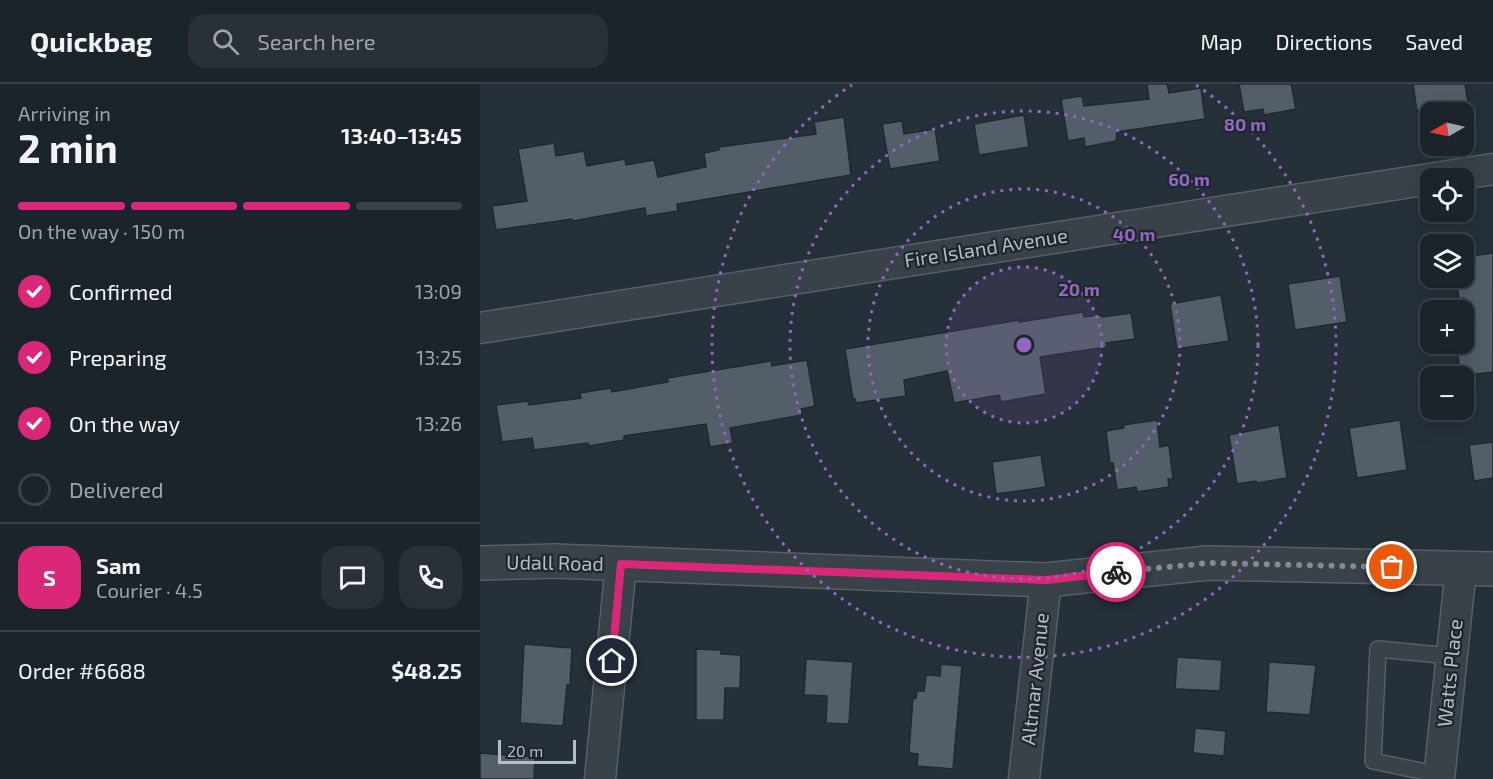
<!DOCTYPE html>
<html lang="en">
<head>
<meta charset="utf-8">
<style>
  :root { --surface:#1c242b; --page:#293037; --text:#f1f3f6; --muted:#a0a4a9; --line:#3a4147; --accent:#db2777 }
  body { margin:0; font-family:"Exo 2",sans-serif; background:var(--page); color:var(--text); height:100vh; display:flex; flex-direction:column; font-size:22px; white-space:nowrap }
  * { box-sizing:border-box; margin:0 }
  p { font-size:20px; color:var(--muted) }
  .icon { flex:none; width:33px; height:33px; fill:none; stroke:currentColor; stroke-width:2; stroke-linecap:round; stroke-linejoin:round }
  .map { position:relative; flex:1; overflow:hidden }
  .panel { display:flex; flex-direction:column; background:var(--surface); width:480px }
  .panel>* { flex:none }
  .needle { width:39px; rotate:261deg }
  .buttons { position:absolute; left:940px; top:18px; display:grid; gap:12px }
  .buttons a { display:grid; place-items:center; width:54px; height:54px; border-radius:12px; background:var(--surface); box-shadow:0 6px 24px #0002,0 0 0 2px var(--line); font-size:30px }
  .scale { position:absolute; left:18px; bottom:15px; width:78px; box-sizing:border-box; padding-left:6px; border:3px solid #b5bcc5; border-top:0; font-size:16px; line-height:21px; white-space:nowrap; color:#b5bcc5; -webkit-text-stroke:4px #1e262e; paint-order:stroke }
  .pin { position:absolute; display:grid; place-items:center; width:51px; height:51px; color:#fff; margin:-26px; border:3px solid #fff; border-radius:50%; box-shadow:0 2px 6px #0007 }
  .courier { position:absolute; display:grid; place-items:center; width:60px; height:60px; margin:-30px; border:4px solid #db2777; border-radius:50%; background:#fff; color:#222; box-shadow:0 2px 8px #0007 }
  .head em { font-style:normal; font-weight:700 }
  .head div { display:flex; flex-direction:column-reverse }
  .head { display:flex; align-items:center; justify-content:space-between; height:102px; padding:0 18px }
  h1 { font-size:39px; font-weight:700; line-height:45px }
  .bar { display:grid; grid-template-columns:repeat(4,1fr); gap:9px 6px; align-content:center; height:72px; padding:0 18px }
  .bar i { height:8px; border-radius:4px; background:var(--line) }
  .bar .current { background:var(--accent) }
  .bar p { grid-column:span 4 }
  .line { display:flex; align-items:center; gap:15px; padding:0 18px; border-top:2px solid var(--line) }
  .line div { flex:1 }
  .round { display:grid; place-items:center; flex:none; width:63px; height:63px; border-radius:18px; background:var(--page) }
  ol { padding:0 18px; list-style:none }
  li { display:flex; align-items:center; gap:18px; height:66px }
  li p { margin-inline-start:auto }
  li .icon { padding:6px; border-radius:50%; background:var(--accent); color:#fff; stroke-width:4 }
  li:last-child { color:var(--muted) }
  li i { width:33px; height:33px; border:3px solid var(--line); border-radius:50% }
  header { display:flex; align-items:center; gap:36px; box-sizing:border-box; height:84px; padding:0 30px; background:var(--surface); border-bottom:2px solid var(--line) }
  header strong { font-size:28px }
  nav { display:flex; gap:33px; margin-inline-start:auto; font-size:21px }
  .search { width:420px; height:54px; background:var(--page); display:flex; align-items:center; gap:15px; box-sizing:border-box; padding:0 21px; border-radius:18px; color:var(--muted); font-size:22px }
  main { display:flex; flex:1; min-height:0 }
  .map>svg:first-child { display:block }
</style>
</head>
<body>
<header>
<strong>Quickbag</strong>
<div class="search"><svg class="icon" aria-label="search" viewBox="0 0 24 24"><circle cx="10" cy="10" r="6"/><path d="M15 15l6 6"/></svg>Search here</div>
<nav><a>Map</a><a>Directions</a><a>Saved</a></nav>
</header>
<main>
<section class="panel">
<div class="head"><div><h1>2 min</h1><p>Arriving in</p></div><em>13:40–13:45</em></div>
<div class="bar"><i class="current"></i><i class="current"></i><i class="current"></i><i></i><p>On the way · 150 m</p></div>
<ol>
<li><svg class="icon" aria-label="check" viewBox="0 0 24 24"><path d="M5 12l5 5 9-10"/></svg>Confirmed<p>13:09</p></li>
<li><svg class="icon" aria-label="check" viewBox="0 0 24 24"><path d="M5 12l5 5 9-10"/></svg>Preparing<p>13:25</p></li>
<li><svg class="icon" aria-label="check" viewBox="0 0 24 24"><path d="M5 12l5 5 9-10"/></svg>On the way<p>13:26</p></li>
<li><i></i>Delivered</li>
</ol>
<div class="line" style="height:108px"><b class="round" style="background:var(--accent);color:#fff">S</b><div><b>Sam</b><p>Courier · 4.5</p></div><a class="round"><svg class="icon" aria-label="chat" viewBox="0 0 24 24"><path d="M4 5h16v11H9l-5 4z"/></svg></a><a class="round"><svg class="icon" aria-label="phone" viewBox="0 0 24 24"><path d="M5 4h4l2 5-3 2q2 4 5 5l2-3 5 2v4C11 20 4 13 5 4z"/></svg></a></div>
<div class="line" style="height:78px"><div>Order #6688</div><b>$48.25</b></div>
</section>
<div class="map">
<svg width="1013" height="695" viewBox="0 0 1013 695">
  <rect width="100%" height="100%" fill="#263039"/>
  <path fill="#535e68" stroke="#202830" stroke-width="1.5" d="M 667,0 L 687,0 L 689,9 L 721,4 L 725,35 L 637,48 L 636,57 L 605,63 L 604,54 L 588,57 L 581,15 L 602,12 L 604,22 L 669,15 Z
    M 759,0 L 811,0 L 816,25 L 784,31 L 783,25 L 764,28 Z
    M 933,0 L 985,0 L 988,19 L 937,27 Z
    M 544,31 L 549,63 L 499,71 L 494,40 Z
    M 364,33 L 371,91 L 197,120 L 198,127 L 166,132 L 165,124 L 93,137 L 92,135 L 16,146 L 12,122 L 47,117 L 38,65 L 74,59 L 76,72 L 104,67 L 107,82 L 145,75 L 146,81 L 174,76 L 178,93 L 226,83 L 224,69 L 239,66 L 239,63 L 336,50 L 334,38 Z
    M 422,37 L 424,50 L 455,45 L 460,77 L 410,85 L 402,40 Z
    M 1013,169 L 1013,288 L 981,292 L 976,260 L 984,260 L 984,214 L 979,215 L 976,194 L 984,194 L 984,173 Z
    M 860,192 L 867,238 L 815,246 L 808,200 Z
    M 741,211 L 749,257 L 697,265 L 690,220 Z
    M 603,228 L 604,233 L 621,231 L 622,233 L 651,229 L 655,255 L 626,259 L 627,263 L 560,273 L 566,310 L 521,318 L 519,311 L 474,319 L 467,287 L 424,296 L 426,312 L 376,319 L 375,315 L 373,315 L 365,265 L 539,236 L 539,238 Z
    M 327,276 L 335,322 L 321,325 L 322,331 L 250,344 L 253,359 L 230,363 L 226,340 L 144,352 L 144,356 L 109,362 L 108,359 L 54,366 L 52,354 L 22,358 L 16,321 L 48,317 L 49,321 L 101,314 L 100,309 L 131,304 L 132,308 L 188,298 L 187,294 L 291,277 L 292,282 Z
    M 677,336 L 680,363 L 689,361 L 693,395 L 688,395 L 689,403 L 657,408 L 656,403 L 637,406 L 633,379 L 630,379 L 626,347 L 644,344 L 643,341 Z
    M 920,336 L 927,386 L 877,394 L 869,344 Z
    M 799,341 L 807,394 L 777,399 L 776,397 L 757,400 L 749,351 Z
    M 1013,358 L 1013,394 L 994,397 L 989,361 Z
    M 561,371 L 566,403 L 516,410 L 512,378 Z
    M 44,560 L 92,564 L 90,601 L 87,601 L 83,642 L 40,639 Z
    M 216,565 L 241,566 L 241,570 L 261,571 L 260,604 L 245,604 L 244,636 L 216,636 Z
    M 697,573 L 742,576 L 740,607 L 695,605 Z
    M 326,575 L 373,578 L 369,640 L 346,639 L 347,612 L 324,611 Z
    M 789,578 L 836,581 L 830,631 L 786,628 Z
    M 461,580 L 482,582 L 473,685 L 437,682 L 438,670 L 429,669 L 433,613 L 436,614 L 437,607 L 444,607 L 446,591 L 460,592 Z
    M 715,644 L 746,647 L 744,672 L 713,669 Z
    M 0,669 L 55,673 L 54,695 L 0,695 Z"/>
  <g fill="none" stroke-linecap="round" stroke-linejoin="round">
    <g stroke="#575f67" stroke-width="18">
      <path id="service" d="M 960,691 L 893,677 L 898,565 L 971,572"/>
    </g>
    <g stroke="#575f67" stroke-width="33">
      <path id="minor" d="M 0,244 L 1013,85
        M 120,695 L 141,480
        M 544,695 L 566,496
        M 959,695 L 981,484"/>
    </g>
    <g stroke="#575f67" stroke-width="36">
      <path id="tertiary" d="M 0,479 L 75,477 L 566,496 L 728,479 L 1013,485"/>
    </g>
    <use href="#service" stroke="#394149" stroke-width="15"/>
    <use href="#minor" stroke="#394149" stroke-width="30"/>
    <use href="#tertiary" stroke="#394149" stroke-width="33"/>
  </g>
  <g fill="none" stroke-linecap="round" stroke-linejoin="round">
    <path stroke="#838b94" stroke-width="6" stroke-dasharray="0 10.8" d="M 636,488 L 728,479 L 912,483"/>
    <path stroke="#db2777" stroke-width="8" d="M 132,577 L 141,480 L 566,496 L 636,488"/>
  </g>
  <circle cx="544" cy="261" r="78" fill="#9266c1" fill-opacity=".12"/>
  <g fill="none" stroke="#9266c1" stroke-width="3" stroke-dasharray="3 6">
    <circle cx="544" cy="261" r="78"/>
    <circle cx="544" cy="261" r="156"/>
    <circle cx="544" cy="261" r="234"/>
    <path d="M716 1A312 312 0 1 1 372 1"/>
  </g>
  <g text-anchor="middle" stroke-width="4.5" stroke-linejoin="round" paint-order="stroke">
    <g font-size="20" fill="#b5bcc5" stroke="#1e262e">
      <text transform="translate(506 164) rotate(-9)" y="7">Fire Island Avenue</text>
      <text transform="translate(75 479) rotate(1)" y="7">Udall Road</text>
      <text transform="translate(970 589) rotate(-84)" y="7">Watts Place</text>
      <text transform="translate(555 595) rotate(-84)" y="7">Altmar Avenue</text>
    </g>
  </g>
  <circle cx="544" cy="261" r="9" fill="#9266c1" stroke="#1e262e" stroke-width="3"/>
  <g font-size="18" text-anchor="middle" font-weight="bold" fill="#9266c1" stroke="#1e262e" stroke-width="4.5" stroke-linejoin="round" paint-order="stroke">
    <text x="765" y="47">80 m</text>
    <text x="709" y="102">60 m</text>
    <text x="654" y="157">40 m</text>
    <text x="599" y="212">20 m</text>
  </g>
</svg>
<div class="buttons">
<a><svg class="needle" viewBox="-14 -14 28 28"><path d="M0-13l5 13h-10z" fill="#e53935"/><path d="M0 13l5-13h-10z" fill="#a0a4a9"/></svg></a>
<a><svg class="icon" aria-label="locate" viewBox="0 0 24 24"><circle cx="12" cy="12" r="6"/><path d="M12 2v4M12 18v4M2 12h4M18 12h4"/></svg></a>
<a><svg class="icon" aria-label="layers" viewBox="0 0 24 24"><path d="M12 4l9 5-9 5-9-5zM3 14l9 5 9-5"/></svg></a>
<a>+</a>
<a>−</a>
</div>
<div class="scale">20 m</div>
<div class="pin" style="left:912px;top:483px;background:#ea580c"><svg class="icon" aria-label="bag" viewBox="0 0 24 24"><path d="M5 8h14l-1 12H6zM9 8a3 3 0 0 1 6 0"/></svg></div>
<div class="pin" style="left:132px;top:577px;background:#1f2937"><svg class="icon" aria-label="home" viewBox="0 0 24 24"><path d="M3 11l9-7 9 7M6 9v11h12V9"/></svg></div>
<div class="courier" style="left:636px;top:488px"><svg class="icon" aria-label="bike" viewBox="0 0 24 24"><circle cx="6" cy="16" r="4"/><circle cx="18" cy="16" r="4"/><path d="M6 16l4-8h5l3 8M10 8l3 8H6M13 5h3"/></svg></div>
</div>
</main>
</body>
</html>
